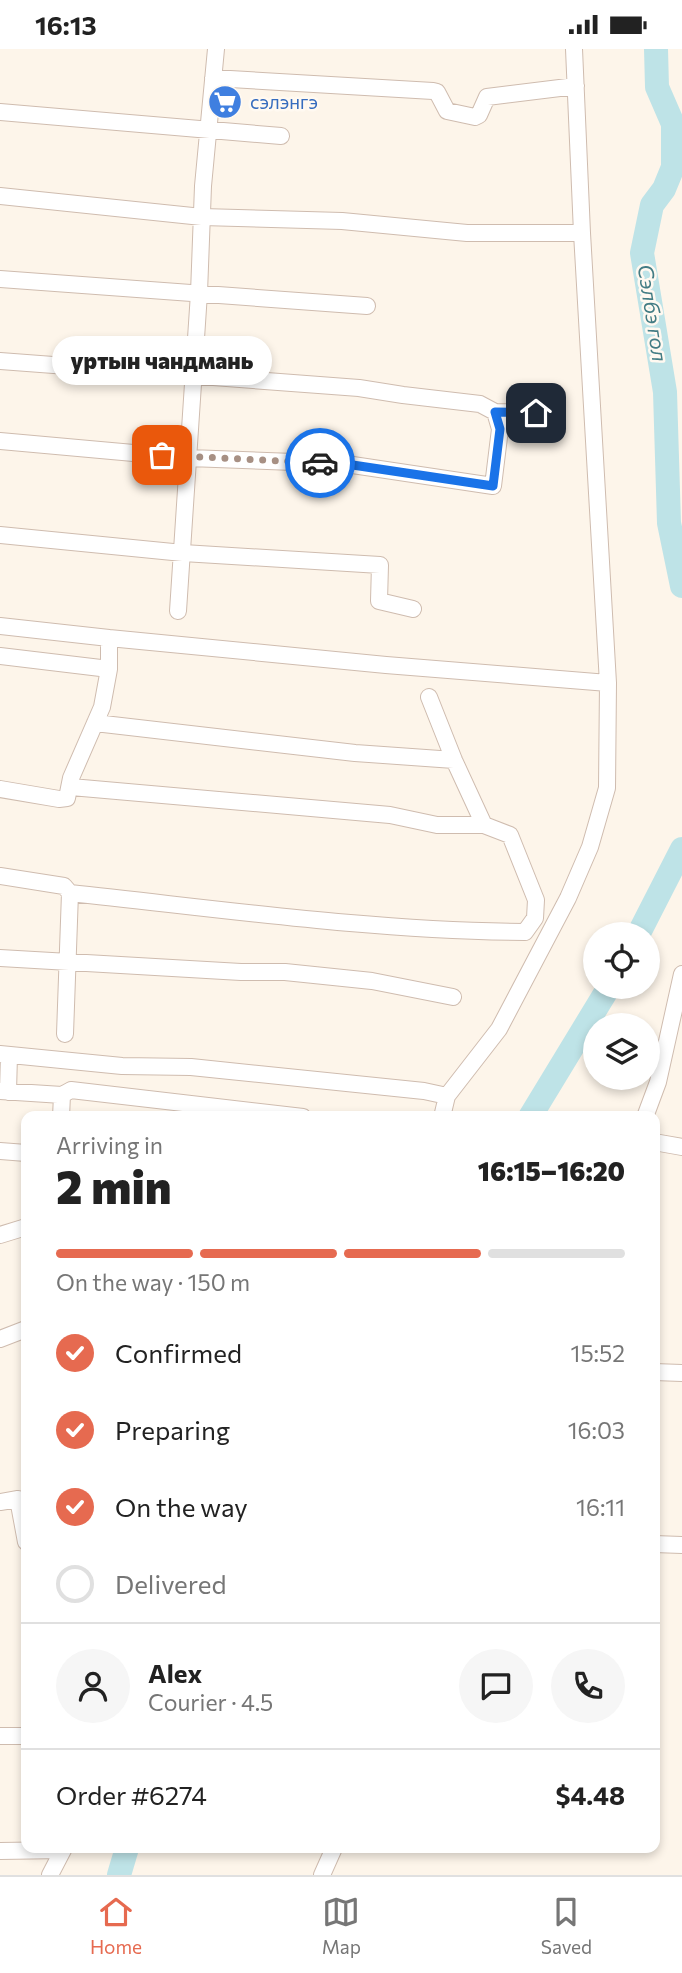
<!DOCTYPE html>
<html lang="en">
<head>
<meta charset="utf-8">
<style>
  :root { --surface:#fff; --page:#f6f6f6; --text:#222; --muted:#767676; --line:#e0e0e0; --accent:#e66a50 }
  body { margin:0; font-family:Commissioner,sans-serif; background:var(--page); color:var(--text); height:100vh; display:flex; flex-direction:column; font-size:26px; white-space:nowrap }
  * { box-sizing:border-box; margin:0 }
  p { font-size:23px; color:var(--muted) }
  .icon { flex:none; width:38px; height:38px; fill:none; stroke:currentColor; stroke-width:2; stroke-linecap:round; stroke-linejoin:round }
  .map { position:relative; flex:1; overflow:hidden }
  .sheet { position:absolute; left:21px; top:1062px; width:639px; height:742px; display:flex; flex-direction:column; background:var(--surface); border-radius:14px; box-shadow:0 4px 10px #0003 }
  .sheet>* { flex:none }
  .buttons { position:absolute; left:583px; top:873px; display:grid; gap:14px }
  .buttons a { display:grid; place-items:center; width:77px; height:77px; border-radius:50%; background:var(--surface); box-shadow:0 4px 10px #0003; font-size:35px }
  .pin { position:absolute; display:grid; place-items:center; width:60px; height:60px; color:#fff; margin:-30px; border-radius:14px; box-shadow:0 4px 10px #0006 }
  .courier { position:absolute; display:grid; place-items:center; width:70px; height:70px; margin:-35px; border:5px solid #1a73e8; border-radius:50%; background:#fff; color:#222; box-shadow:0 2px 9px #0007 }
  .bubble { position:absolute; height:49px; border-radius:24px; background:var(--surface); box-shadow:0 4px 10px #0003; font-size:23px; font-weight:800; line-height:49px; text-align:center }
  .summary em { font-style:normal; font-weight:800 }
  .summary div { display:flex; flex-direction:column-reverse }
  .summary { display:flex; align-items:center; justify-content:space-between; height:119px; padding:0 35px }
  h1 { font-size:46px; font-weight:800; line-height:52px }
  .bar { display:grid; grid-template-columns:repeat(4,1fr); gap:10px 7px; align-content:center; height:84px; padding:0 35px }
  .bar i { height:9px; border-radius:5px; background:var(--line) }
  .bar .active { background:var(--accent) }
  .bar p { grid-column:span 4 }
  .line { display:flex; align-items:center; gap:18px; padding:0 35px; border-top:2px solid var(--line) }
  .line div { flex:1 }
  .round { display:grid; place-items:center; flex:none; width:74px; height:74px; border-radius:37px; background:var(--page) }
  ol { padding:0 35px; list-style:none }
  li { display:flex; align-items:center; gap:21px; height:77px }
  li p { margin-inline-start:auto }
  li .icon { padding:7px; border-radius:50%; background:var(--accent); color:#fff; stroke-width:4 }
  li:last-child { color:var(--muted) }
  li i { width:38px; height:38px; border:4px solid var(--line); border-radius:50% }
  .status { display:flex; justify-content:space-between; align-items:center; height:49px; padding:0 35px; background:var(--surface); direction:ltr }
  .status svg { height:19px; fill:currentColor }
  .tab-bar { display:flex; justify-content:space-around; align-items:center; height:98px; border-top:2px solid var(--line); background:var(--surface); font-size:19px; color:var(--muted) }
  .tab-bar a { display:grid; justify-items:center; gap:4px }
  .tab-bar .active { color:var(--accent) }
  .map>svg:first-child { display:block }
</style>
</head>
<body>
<div class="status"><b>16:13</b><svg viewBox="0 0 49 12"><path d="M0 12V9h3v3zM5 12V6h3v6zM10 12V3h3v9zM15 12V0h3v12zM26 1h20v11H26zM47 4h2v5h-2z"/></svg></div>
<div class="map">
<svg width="682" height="1826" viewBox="0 0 682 1826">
  <rect width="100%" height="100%" fill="#fdf5ea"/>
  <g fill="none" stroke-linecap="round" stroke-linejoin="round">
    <path stroke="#bee3e7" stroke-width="24" d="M 656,0 L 657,38 L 673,75 L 673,118 L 664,140 L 652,156 L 642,204 L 665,343 L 669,474 L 682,537
      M 638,886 L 682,800
      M 530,1068 L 609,938
      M 119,1826 L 127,1799"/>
    <g stroke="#cfbcaf" stroke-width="18">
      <path id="street" d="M 213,29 L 433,42 L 437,43 L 447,62 L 475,68 L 479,66 L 487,48 L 576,37
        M 0,63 L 281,87
        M 0,147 L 202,168 L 342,172 L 467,184 L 582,184 L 574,0
        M 0,230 L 367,257
        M 0,312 L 359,339 L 403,346 L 480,355 L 495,363 L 535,364
        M 0,392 L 189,409 L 346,415 L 493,437 L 500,380 L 495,363
        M 0,486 L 183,504 L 380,516 L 379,552 L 413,560
        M 178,562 L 199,244 L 203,137 L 216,0
        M 0,577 L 109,589
        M 0,607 L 109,620
        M 95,674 L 355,704 L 454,711
        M 71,738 L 390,766 L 437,776 L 484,776
        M 0,740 L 59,750 L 67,749 L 71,729 L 102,658 L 109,620 L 109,589 L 386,616 L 608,634
        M 0,827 L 64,837 L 70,844 C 221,860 373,882 525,883 L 535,869 L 536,851 L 510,786 L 484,776 L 454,711 L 429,648
        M 0,909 L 241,923 L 285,923 L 372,932 L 453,948
        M 65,985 L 70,844
        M 0,1005 L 122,1017 L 191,1018 L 424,1042 L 447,1047
        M 0,1042 L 62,1046 L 71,1041 L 303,1068
        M 8,1043 L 9,1006
        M 61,1068 L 62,1046
        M 442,1068 L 447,1047 L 499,980 L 568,849 L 590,798 L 607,739 L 608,634 L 582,184
        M 645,1068 L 658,1033 L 682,925
        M 654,1093 L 682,1098
        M 0,1102 L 26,1104
        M 0,1186 L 26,1178
        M 0,1290 L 26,1280
        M 654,1323 L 682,1324
        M 0,1453 L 18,1450 L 26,1493
        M 654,1495 L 682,1496
        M 0,1687 L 26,1687
        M 0,1802 L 63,1801
        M 50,1826 L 64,1799
        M 322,1826 L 334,1799"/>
    </g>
    <use href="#street" stroke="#fff" stroke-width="16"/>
  </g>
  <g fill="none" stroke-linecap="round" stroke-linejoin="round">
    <path stroke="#a79084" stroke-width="7" stroke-dasharray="0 12.6" d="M 162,406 L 320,414"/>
    <path stroke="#1a73e8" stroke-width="9" d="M 320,414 L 346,415 L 493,437 L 500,380 L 495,363 L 536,364"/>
  </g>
  <defs>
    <g id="supermarket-disc" transform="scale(1.75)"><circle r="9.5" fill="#3f7fe0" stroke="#fff9f1"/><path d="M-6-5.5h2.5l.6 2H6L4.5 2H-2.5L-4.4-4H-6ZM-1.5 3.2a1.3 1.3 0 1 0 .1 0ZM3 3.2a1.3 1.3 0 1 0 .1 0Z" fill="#fff"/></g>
  </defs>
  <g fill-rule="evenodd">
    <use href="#supermarket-disc" x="225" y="53"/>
  </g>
  <g text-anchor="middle" stroke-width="5" stroke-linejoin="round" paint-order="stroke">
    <g font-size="19" fill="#366cbe" stroke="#fff9f1" text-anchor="start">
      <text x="250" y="60">сэлэнгэ</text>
    </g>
    <g font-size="21" font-style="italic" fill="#437c84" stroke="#fff9f1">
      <text transform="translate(652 264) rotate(81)" y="7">Сэлбэ гол</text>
    </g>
  </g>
</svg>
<div class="buttons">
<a><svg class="icon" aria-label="locate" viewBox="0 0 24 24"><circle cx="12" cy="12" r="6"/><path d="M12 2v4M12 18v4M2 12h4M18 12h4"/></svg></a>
<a><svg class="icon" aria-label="layers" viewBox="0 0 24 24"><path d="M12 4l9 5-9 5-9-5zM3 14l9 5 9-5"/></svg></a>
</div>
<div class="pin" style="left:162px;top:406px;background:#ea580c"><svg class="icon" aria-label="bag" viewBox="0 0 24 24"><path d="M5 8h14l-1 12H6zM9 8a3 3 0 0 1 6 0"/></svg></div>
<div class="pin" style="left:536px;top:364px;background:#1f2937"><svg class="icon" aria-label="home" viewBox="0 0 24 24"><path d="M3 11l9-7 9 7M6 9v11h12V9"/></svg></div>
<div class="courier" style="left:320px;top:414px"><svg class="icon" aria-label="car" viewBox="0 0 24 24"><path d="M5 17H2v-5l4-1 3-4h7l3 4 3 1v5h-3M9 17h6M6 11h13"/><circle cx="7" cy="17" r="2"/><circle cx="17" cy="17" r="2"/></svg></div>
<div class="bubble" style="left:52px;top:287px;width:220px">уртын чандмань</div>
<section class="sheet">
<div class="summary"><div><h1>2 min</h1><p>Arriving in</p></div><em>16:15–16:20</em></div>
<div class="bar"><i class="active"></i><i class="active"></i><i class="active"></i><i></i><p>On the way · 150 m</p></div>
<ol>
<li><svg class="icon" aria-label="check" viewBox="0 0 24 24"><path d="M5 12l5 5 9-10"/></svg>Confirmed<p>15:52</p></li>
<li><svg class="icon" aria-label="check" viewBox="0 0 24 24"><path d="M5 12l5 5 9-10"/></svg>Preparing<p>16:03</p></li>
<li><svg class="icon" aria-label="check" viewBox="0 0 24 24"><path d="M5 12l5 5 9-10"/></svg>On the way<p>16:11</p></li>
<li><i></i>Delivered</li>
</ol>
<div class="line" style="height:126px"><a class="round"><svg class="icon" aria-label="person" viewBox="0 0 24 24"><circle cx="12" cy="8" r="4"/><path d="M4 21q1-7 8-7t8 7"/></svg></a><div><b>Alex</b><p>Courier · 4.5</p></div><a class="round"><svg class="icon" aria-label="chat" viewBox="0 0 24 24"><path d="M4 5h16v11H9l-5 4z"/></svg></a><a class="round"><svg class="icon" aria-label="phone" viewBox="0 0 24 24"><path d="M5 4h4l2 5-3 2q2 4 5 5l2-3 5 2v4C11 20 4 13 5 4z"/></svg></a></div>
<div class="line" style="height:91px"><div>Order #6274</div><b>$4.48</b></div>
</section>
</div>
<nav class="tab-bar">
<a class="active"><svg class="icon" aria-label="home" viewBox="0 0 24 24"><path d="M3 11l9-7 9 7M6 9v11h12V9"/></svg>Home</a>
<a><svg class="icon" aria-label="map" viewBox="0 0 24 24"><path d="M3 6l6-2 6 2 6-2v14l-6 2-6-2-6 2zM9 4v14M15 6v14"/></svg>Map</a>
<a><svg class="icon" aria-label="saved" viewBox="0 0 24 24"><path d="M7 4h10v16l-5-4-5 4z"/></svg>Saved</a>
</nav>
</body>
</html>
